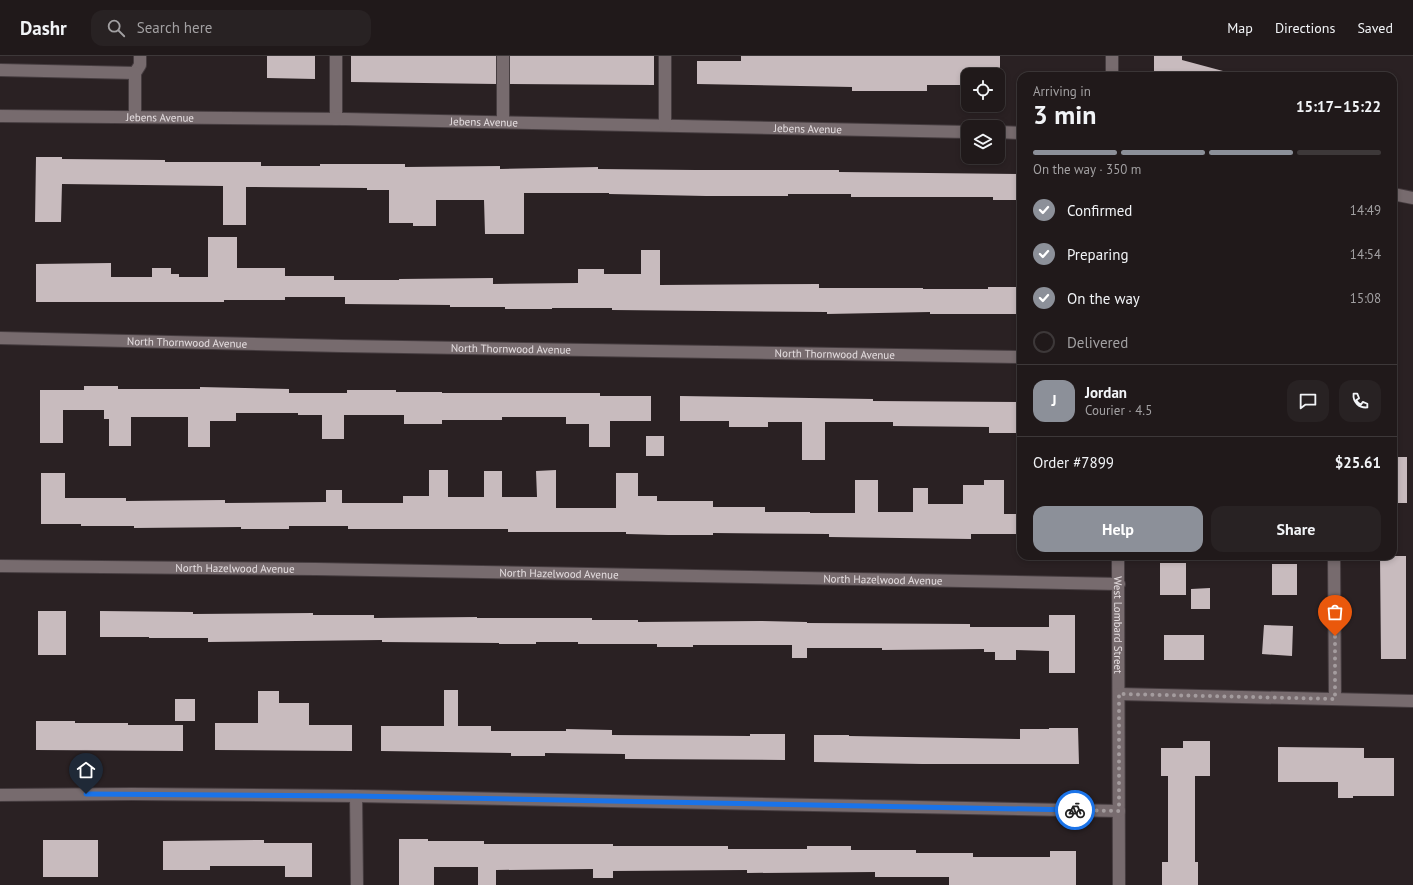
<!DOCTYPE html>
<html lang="en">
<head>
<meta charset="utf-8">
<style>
  :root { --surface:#20191a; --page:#282223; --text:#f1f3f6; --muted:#a2a0a2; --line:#3d3839; --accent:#8c9099 }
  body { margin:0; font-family:"PT Sans",sans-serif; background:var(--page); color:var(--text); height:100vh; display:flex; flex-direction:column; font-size:15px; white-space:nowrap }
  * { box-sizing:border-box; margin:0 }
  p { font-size:13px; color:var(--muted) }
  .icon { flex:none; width:22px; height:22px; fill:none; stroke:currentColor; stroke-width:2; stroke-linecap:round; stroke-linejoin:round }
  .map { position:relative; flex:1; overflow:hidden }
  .side { position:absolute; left:1017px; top:16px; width:380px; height:488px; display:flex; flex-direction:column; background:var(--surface); border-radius:12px; box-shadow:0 2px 6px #0003,0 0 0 1px var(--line) }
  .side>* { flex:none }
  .tools { position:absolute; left:961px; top:12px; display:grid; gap:8px }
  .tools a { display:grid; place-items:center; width:44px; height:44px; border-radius:8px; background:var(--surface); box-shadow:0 2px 6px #0003,0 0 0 1px var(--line); font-size:20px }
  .pin { position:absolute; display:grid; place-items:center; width:34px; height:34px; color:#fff; margin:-41px -17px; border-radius:50% 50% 50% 0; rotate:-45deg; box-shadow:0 0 4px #0007 }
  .pin .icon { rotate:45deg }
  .courier { position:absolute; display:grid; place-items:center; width:40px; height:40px; margin:-20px; border:3px solid #1a73e8; border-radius:50%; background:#fff; color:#222; box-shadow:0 1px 5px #0007 }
  .overview em { font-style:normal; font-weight:700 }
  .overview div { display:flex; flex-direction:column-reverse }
  .overview { display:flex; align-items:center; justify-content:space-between; height:68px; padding:0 16px }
  h1 { font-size:26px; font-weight:700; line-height:30px }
  .bar { display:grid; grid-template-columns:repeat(4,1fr); gap:6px 4px; align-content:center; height:48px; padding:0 16px }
  .bar i { height:5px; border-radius:3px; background:var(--line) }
  .bar .selected { background:var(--accent) }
  .bar p { grid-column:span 4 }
  .line { display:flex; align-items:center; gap:10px; padding:0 16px; border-top:1px solid var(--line) }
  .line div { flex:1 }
  .round { display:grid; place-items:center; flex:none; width:42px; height:42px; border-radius:12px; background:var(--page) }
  ol { padding:0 16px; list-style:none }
  li { display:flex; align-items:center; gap:12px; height:44px }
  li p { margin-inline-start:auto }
  li .icon { padding:4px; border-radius:50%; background:var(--accent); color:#fff; stroke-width:4 }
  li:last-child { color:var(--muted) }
  li i { width:22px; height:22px; border:2px solid var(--line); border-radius:50% }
  .button { display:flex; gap:8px; margin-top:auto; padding:8px 16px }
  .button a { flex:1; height:46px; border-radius:12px; background:var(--accent); color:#fff; font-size:16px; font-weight:700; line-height:46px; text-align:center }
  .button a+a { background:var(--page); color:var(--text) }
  header { display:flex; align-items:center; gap:24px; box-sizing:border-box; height:56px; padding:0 20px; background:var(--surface); border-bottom:1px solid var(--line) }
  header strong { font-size:19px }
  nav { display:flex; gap:22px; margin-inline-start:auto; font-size:14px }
  .search { width:280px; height:36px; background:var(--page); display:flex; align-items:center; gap:10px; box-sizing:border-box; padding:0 14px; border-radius:12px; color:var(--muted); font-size:15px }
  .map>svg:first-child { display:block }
</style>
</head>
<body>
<header>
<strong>Dashr</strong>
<div class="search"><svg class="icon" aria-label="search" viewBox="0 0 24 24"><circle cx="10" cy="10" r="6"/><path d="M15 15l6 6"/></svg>Search here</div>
<nav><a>Map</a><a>Directions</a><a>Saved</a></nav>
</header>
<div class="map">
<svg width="1413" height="829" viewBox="0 0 1413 829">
  <rect width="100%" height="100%" fill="#2a2123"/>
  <path fill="#c8bbbe" d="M 267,0 L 315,0 L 315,23 L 267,22 Z
    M 351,0 L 496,0 L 496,28 L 351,26 Z
    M 510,0 L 654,0 L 654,29 L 510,28 Z
    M 741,0 L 1000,0 L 1000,19 L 968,19 L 968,29 L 927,29 L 927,35 L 852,35 L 852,31 L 697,28 L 697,5 L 741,5 Z
    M 1154,0 L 1182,0 L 1182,4 L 1223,15 L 1222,20 L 1154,20 Z
    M 36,101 L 62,101 L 62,103 L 165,104 L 165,106 L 261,106 L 261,110 L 320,110 L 320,108 L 405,108 L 405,111 L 500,110 L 500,113 L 598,111 L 598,113 L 695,114 L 839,114 L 839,116 L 1021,118 L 1021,144 L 993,144 L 993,141 L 851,141 L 851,138 L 788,138 L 788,140 L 706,140 L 609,138 L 609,137 L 524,137 L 524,178 L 485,178 L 484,144 L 436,144 L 436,170 L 413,170 L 413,167 L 389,167 L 389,134 L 367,134 L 367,132 L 246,131 L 246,169 L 223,169 L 223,130 L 62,128 L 61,166 L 35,166 Z
    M 208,181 L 237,181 L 237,212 L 285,212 L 285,220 L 334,220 L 334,224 L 399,224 L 399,223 L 493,222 L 493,228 L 578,227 L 578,213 L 604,213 L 604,218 L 641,218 L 641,194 L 660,194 L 660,229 L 819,228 L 819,232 L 923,232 L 923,233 L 988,233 L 988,231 L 1021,231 L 1021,258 L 930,258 L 930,256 L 827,258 L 827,256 L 612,254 L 612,252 L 552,252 L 552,253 L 505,253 L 505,251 L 450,251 L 450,249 L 345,248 L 345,241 L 285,241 L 285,244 L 224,244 L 224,246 L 36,246 L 36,208 L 111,207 L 111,221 L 152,221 L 152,212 L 171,212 L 171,218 L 179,218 L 179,221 L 208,221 Z
    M 84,330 L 118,330 L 118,333 L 200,333 L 200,331 L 289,333 L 289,337 L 347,337 L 347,334 L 396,334 L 396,336 L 442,336 L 442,337 L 600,337 L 600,340 L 651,340 L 651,365 L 610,365 L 610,391 L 589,391 L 589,368 L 566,368 L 566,361 L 502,361 L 502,364 L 442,364 L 442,368 L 404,368 L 404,359 L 344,359 L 344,383 L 322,383 L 322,359 L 298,359 L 298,357 L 236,357 L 236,365 L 210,365 L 210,391 L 188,391 L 188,361 L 131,361 L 131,390 L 109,390 L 109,363 L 104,363 L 104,354 L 63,354 L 63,387 L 40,387 L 40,334 L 84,334 Z
    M 680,340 L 873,343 L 873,345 L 1021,346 L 1021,377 L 989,377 L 989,371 L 893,370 L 893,366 L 825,366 L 825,404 L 802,404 L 802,366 L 768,366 L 768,371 L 729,371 L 729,365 L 680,365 Z
    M 646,380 L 664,380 L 664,400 L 646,400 Z
    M 1393,401 L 1407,401 L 1407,447 L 1393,447 Z
    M 429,414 L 448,414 L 448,441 L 484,441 L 484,415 L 502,415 L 502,441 L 537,441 L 536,415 L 556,414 L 556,452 L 616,452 L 616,417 L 638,417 L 638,440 L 657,440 L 657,445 L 713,445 L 713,451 L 765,451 L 765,456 L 810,456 L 810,457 L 855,457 L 855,424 L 878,424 L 878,456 L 913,456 L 913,432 L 928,432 L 928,448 L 963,448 L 963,429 L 984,429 L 984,424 L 1004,424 L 1004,458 L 1021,458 L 1021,478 L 971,478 L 971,483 L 829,481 L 829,478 L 713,477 L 713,479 L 668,479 L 626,478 L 626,476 L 508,476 L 508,473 L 348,473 L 348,470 L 289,470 L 289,473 L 241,473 L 241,471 L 134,472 L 134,470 L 81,470 L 81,468 L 41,468 L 41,417 L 65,417 L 65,442 L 126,442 L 126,445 L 225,444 L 225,447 L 326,446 L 326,434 L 342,434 L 342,447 L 403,447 L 403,440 L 429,440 Z
    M 1380,500 L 1406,500 L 1406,603 L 1381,603 Z
    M 1160,507 L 1186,507 L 1186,539 L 1160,539 Z
    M 1272,508 L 1297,508 L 1297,539 L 1272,539 Z
    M 1210,532 L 1210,553 L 1191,553 L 1191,533 Z
    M 38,555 L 66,555 L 66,599 L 38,599 Z
    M 100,555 L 193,556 L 193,558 L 313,557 L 313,559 L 374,559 L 374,562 L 477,561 L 477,562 L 592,562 L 592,564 L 638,564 L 638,566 L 760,565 L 807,566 L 807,567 L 970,568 L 970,571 L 1049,571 L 1049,559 L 1075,559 L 1075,617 L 1049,617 L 1049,595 L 1016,594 L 1016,604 L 995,604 L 995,596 L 984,596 L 984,593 L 882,594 L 882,592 L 807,592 L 807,602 L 792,602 L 792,589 L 693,589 L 693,591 L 657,591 L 657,588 L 578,588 L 578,586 L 536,586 L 536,588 L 499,588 L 499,587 L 382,586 L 382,584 L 208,586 L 208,582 L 149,582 L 149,581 L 100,581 Z
    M 1264,569 L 1293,570 L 1292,600 L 1262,598 Z
    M 1164,579 L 1204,579 L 1204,604 L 1164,604 Z
    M 444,634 L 458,634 L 458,670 L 491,670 L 491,675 L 566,675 L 566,673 L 612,674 L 612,679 L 750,680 L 750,678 L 785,678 L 785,704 L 625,703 L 625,698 L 545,697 L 545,700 L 511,700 L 511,697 L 381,695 L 381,670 L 444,670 Z
    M 258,635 L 279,635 L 279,647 L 309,647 L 309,669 L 352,669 L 352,695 L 215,694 L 215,667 L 258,667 Z
    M 175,643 L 195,643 L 195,665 L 175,665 Z
    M 36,665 L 75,665 L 75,667 L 128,667 L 128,669 L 183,669 L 183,695 L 36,694 Z
    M 1049,672 L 1078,672 L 1079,708 L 922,708 L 814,706 L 814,679 L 849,679 L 849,680 L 1020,683 L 1020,673 L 1049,673 Z
    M 1183,685 L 1210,685 L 1210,720 L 1195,720 L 1195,806 L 1198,806 L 1198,829 L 1162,829 L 1162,806 L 1168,806 L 1168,720 L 1161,720 L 1161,692 L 1183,692 Z
    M 1278,691 L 1364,692 L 1364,702 L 1394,702 L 1394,740 L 1353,740 L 1353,742 L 1338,742 L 1338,726 L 1278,726 Z
    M 399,783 L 428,783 L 428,785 L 484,785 L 484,788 L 613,788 L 613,790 L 728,790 L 728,793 L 807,793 L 807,790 L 851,790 L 851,794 L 916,794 L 916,797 L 973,797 L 973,801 L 1050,801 L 1050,795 L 1076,795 L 1076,829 L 949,829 L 949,821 L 875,821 L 875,816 L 747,817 L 747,814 L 613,815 L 613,822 L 593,822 L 593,813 L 496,814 L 496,829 L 478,829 L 478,811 L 434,811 L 434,829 L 399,829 Z
    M 43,784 L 98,784 L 98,821 L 43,821 Z
    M 264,784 L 264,787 L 312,787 L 312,821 L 285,821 L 285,810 L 210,810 L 210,814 L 163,814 L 163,785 Z"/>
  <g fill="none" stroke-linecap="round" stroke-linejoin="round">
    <g stroke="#463d40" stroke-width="14">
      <g id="minor">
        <path d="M 336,0 L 336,63"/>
        <path d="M 1112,0 L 1112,20"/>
        <path d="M 0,14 L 135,17 L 140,9 L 140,0"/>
        <path id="s1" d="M 0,60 L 345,63 L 968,76"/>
        <path d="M 135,61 L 135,17"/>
        <path d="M 503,66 L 503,0"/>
        <path d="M 665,69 L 665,0"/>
        <path d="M 998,76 L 1021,77"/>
        <path d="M 1393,138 L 1413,142"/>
        <path id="s2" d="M 0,282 L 342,290 L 1021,301"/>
        <path id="s3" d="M 1118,500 L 1119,829"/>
        <path d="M 1334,500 L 1335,643"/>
        <path id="s4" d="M 0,510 L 316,513 L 1119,528"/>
        <path d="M 1119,638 L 1413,645"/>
        <path d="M 0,739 L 132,738 L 356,740 L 1119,755"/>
        <path d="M 356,740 L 357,829"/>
      </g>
    </g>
    <use href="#minor" stroke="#776b6e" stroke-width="12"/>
  </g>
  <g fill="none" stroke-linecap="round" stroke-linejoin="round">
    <path stroke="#a49c9e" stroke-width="4" stroke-dasharray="0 7.2" d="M 1075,754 L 1119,755 L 1119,638 L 1335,643 L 1335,580"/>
    <path stroke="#1a73e8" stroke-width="5" d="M 86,738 L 356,740 L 1075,754"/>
  </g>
  <g text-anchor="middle" stroke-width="4" stroke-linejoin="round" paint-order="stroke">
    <g font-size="11" fill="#e6dfe1" stroke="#100c0d">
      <text dy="4" stroke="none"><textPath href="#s1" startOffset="160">Jebens Avenue</textPath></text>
      <text dy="4" stroke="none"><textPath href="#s1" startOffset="484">Jebens Avenue</textPath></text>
      <text dy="4" stroke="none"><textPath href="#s1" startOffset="808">Jebens Avenue</textPath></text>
      <text dy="4" stroke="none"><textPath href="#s2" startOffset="187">North Thornwood Avenue</textPath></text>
      <text dy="4" stroke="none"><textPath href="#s2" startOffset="511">North Thornwood Avenue</textPath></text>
      <text dy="4" stroke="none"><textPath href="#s2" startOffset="835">North Thornwood Avenue</textPath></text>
      <text dy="4" stroke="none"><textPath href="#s4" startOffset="235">North Hazelwood Avenue</textPath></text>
      <text dy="4" stroke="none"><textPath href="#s4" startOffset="559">North Hazelwood Avenue</textPath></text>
      <text dy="4" stroke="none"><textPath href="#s4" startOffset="883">North Hazelwood Avenue</textPath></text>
      <text dy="4" stroke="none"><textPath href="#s3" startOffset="69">West Lombard Street</textPath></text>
    </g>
  </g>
</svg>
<div class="tools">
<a><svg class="icon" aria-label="locate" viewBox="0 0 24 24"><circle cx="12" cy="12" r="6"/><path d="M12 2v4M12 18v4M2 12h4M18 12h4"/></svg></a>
<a><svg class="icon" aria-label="layers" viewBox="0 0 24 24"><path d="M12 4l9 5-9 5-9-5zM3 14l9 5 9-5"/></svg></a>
</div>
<div class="pin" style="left:1335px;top:580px;background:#ea580c"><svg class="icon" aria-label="bag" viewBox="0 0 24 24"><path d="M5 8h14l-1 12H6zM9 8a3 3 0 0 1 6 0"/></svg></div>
<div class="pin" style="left:86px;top:738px;background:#1f2937"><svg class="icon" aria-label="home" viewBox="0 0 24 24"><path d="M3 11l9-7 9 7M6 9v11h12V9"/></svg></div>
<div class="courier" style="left:1075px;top:754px"><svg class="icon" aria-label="bike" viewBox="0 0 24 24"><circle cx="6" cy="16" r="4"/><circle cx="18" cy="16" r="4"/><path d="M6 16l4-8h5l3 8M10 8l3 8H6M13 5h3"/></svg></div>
<section class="side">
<div class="overview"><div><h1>3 min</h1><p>Arriving in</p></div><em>15:17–15:22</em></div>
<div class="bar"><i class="selected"></i><i class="selected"></i><i class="selected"></i><i></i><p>On the way · 350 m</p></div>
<ol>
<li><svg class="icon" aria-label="check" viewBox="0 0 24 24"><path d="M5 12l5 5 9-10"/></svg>Confirmed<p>14:49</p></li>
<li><svg class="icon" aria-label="check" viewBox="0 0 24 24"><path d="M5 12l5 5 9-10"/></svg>Preparing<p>14:54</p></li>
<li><svg class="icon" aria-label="check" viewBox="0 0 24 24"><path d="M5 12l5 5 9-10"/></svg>On the way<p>15:08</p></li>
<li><i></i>Delivered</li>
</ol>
<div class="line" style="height:72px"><b class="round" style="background:var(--accent);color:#fff">J</b><div><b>Jordan</b><p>Courier · 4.5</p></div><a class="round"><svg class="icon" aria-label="chat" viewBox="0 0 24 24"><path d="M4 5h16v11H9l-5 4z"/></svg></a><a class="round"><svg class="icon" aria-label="phone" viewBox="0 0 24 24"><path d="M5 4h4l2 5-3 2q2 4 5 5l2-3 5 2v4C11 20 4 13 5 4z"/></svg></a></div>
<div class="line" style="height:52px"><div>Order #7899</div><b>$25.61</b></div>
<div class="button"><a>Help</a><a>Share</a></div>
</section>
</div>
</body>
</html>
